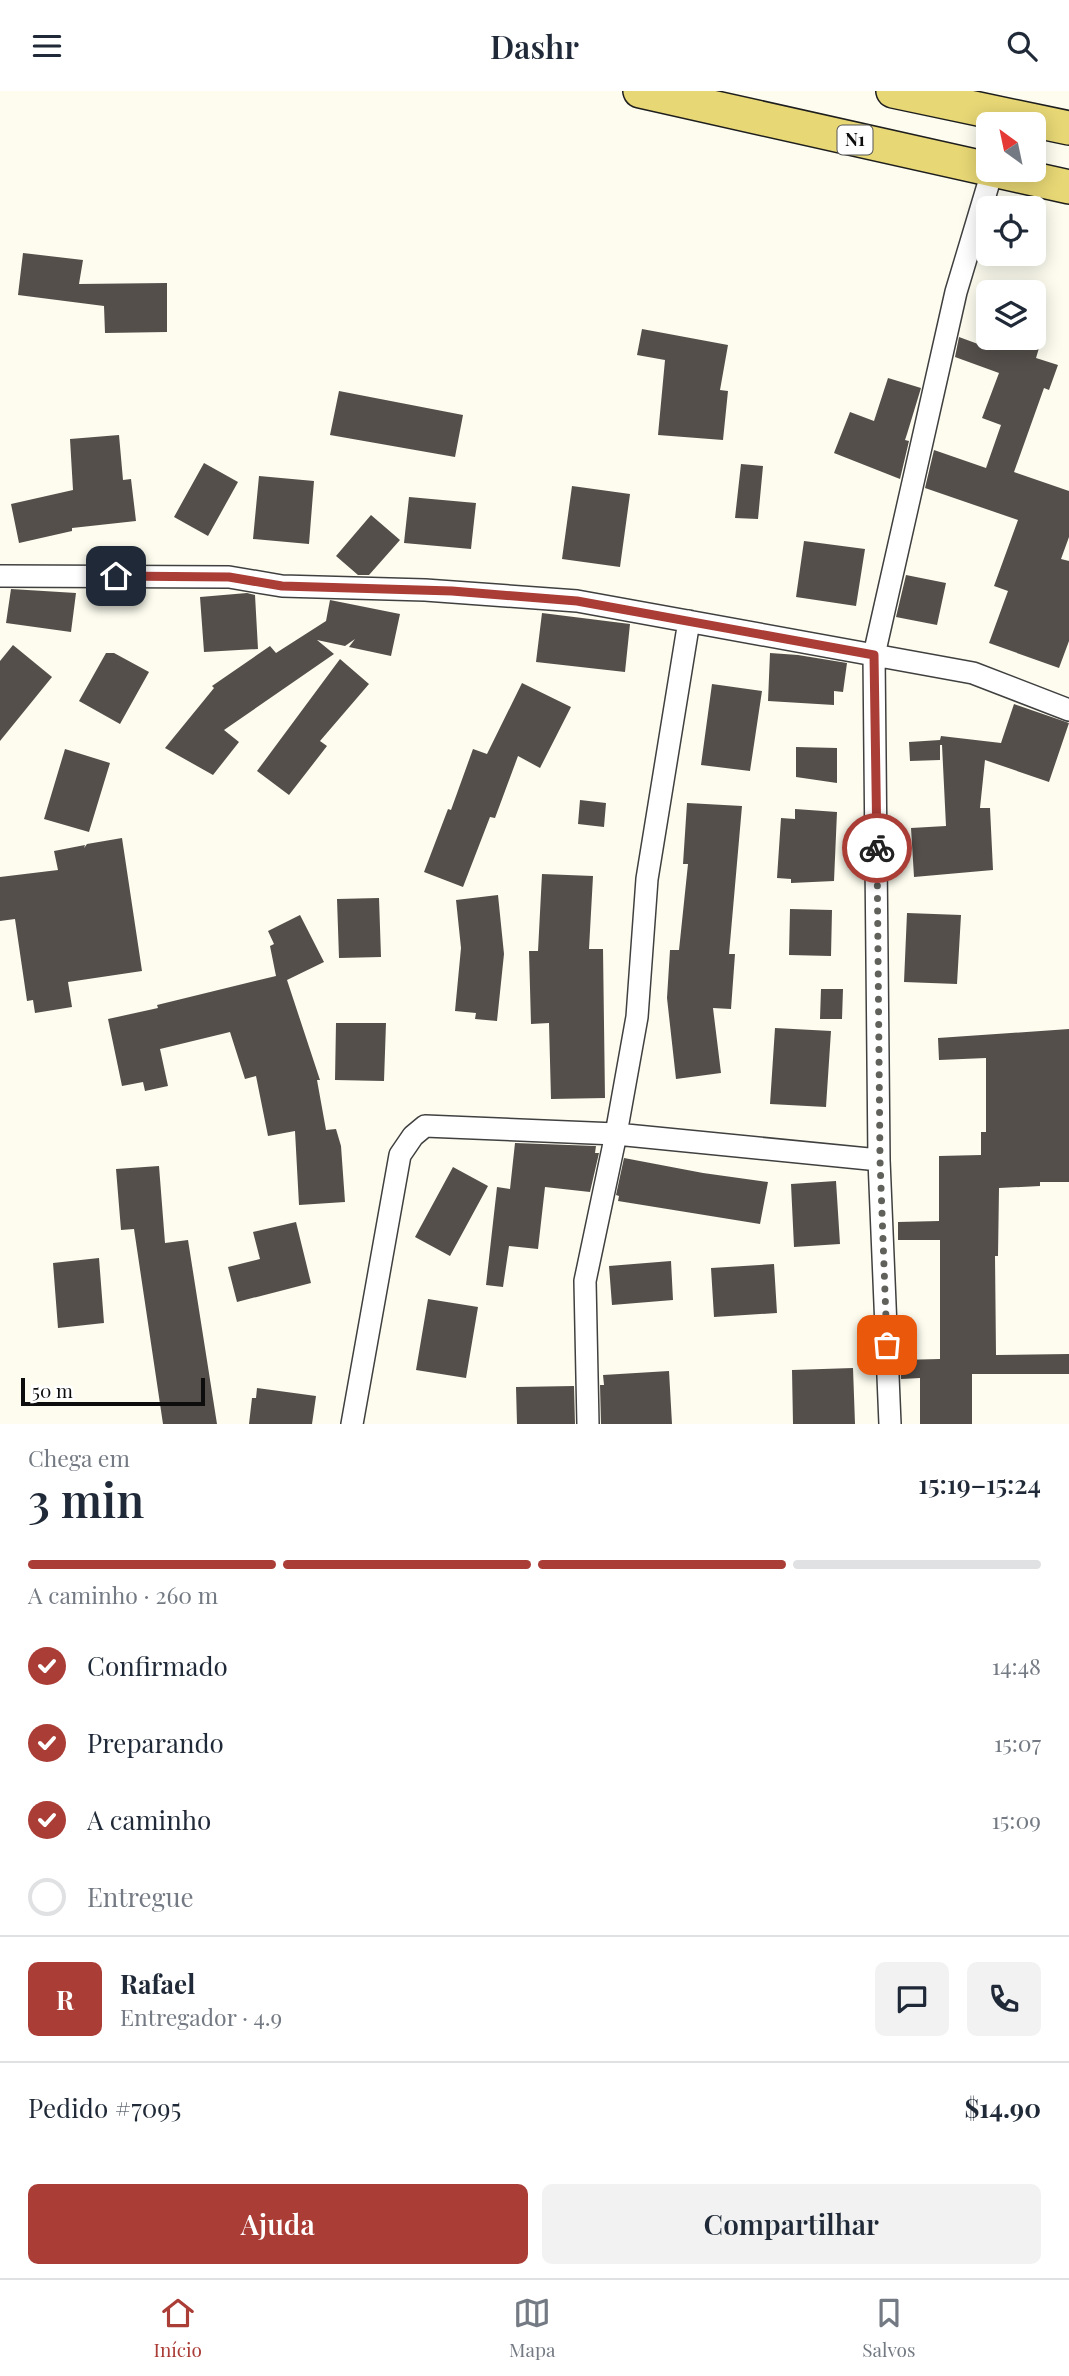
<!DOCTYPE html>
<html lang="pt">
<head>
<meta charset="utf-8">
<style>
  :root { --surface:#fff; --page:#f2f2f3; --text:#1f2937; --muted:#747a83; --line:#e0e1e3; --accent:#ab3d37 }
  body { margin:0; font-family:"Playfair Display",serif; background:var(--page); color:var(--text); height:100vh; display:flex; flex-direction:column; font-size:26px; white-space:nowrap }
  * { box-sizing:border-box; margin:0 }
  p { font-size:23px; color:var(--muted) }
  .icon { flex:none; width:38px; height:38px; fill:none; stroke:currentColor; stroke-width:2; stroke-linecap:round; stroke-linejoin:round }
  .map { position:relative; height:1333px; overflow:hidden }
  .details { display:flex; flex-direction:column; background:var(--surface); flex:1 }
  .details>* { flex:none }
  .needle { width:46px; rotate:327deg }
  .controls { position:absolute; left:976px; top:21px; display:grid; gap:14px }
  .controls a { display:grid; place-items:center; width:70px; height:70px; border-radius:10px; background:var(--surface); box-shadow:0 4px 18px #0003; font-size:35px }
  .scale { position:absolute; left:21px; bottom:18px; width:184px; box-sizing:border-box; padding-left:7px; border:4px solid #0d0d0d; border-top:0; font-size:19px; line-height:24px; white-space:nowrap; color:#0d0d0d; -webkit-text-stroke:5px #fff; paint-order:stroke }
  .pin { position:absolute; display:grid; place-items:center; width:60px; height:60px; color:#fff; margin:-30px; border-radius:14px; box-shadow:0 4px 10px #0006 }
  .courier { position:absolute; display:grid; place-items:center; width:70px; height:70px; margin:-35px; border:5px solid #ab3d37; border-radius:50%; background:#fff; color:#222; box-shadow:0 2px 9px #0007 }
  .summary em { font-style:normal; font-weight:600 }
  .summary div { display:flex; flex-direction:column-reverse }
  .summary { display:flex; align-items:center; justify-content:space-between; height:119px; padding:0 28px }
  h1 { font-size:46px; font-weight:600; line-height:52px }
  .bar { display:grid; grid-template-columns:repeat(4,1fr); gap:10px 7px; align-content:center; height:84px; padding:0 28px }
  .bar i { height:9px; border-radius:5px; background:var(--line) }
  .bar .selected { background:var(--accent) }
  .bar p { grid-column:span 4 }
  .line { display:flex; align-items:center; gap:18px; padding:0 28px; border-top:2px solid var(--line) }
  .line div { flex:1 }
  .round { display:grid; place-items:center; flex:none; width:74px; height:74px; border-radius:10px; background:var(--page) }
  ol { padding:0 28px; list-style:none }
  li { display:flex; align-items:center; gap:21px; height:77px }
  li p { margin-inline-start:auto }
  li .icon { padding:7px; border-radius:50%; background:var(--accent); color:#fff; stroke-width:4 }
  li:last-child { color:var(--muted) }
  li i { width:38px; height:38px; border:4px solid var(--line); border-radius:50% }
  .action { display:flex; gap:14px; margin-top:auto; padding:14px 28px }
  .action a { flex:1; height:80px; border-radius:10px; background:var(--accent); color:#fff; font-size:28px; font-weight:600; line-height:80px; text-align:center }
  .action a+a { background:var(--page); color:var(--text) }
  header { display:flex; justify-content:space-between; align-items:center; height:91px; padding:0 28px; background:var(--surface); font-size:32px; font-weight:600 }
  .tab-bar { display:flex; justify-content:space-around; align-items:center; height:98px; border-top:2px solid var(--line); background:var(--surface); font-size:19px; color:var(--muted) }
  .tab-bar a { display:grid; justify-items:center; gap:4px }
  .tab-bar .selected { color:var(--accent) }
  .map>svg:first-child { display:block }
</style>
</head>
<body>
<header><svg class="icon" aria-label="menu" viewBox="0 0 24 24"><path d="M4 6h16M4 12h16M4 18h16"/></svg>Dashr<svg class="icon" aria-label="search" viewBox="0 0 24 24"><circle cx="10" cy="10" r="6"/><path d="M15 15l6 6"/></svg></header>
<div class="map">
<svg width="1069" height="1333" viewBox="0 0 1069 1333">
  <rect width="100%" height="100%" fill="#fdfcef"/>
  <path fill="#544f4b" d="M 23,162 L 83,169 L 79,193 L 167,192 L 167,241 L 105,242 L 104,215 L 18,204 Z
    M 642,238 L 728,254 L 720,299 L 728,300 L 723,349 L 658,344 L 665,269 L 637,264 Z
    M 959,246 L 978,253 L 979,247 L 1042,247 L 1036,267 L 1058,274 L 1049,299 L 1044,297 L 1014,381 L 1069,400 L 1069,446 L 1061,468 L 1069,470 L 1069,550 L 1059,577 L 989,552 L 1008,500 L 994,495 L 1018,429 L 925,397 L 934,359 L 986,377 L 1001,334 L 982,327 L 999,282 L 955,266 Z
    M 888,287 L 921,297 L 907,343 L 905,349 L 909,350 L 900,388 L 834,362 L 850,321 L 874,330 Z
    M 339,300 L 463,324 L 455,366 L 330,344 Z
    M 119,344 L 123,389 L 131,388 L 136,430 L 72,437 L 72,440 L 19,452 L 11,413 L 73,399 L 70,348 Z
    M 204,372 L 238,391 L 208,445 L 174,426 Z
    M 741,373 L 763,375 L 758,428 L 735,427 Z
    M 259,385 L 314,390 L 309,453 L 253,448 Z
    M 572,395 L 630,403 L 620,476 L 562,468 Z
    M 409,406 L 476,412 L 471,458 L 404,452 Z
    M 371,424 L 400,449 L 369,484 L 358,484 L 336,465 Z
    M 804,450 L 865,458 L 856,515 L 796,506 Z
    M 906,484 L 946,492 L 937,534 L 896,526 Z
    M 11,498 L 76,502 L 71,541 L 6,532 Z
    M 247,502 L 255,504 L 258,558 L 204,561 L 200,506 Z
    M 330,509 L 400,523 L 391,565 L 349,556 L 355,548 L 345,555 L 317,549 L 334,563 L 224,639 L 239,651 L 213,684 L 165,657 L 214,597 L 212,595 L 270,555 L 276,562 L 326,530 Z
    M 542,522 L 630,533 L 625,581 L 536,571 Z
    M 13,554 L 52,586 L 0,650 L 0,570 Z
    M 106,562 L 114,562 L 149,581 L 120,633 L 79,610 Z
    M 770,562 L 798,564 L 847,572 L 843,601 L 834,600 L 834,614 L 768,610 Z
    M 340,568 L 369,593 L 320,650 L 327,655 L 289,704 L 257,680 Z
    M 522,592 L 571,616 L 540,677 L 518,665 L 495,727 L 490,726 L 463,796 L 424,781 L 448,718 L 451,719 L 473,658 L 487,663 Z
    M 712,593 L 762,600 L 750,680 L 701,674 Z
    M 1014,613 L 1069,632 L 1049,691 L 985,669 L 980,717 L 990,717 L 993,779 L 914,786 L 911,737 L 946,735 L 942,654 L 940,654 L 940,669 L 910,670 L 909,651 L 940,649 L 941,645 L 1001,652 Z
    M 796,656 L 837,657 L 837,692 L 796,686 Z
    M 65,658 L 110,672 L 89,741 L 44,728 Z
    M 580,709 L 606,712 L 604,736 L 578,733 Z
    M 687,712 L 742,715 L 729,863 L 735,863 L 731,918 L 713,917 L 721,982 L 676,988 L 667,907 L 670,859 L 679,859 L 688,773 L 683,773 Z
    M 795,718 L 837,721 L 834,790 L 791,792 L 791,788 L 777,787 L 781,727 L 795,728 Z
    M 122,747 L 142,880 L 68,891 L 72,916 L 35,922 L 33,909 L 27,910 L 15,828 L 0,830 L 0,786 L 58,779 L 54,760 L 85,754 L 84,757 L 87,753 Z
    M 542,783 L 593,785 L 589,858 L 603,858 L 605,1007 L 551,1008 L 549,932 L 531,933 L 529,860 L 538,860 Z
    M 498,804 L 504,863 L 497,930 L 475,928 L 476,922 L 455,920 L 461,857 L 456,809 Z
    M 379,807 L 381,866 L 339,867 L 337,808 Z
    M 790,818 L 832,819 L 831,865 L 789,864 Z
    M 907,822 L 961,824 L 957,893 L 904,891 Z
    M 300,824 L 324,871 L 287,889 L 320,989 L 317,989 L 326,1039 L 336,1038 L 341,1055 L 345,1111 L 299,1114 L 295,1040 L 268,1045 L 256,985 L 245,988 L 230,941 L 160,958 L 168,995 L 145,1000 L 143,991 L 122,995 L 108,928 L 158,917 L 157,914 L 276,885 L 270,855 L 274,853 L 268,840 Z
    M 821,898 L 843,898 L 842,928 L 820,928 Z
    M 336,932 L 386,932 L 384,990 L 335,989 Z
    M 775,937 L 831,940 L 826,1016 L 770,1013 Z
    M 1069,938 L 1069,1091 L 1040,1091 L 1040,1095 L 999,1097 L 998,1165 L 995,1165 L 996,1264 L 1069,1263 L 1069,1283 L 972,1283 L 972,1333 L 920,1333 L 920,1287 L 901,1288 L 900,1269 L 940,1268 L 940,1149 L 898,1149 L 898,1131 L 939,1130 L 939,1065 L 981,1064 L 981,1041 L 986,1041 L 986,967 L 939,969 L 938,947 Z
    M 515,1052 L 596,1055 L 595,1062 L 599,1062 L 590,1101 L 545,1096 L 538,1158 L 509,1155 L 503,1196 L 486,1194 L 497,1096 L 510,1098 Z
    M 624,1067 L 703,1082 L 768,1091 L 760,1133 L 618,1110 L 619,1105 L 616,1104 Z
    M 159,1075 L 165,1152 L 188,1149 L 217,1333 L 163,1333 L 134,1138 L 121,1139 L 116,1078 Z
    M 453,1076 L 488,1095 L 450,1165 L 415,1146 Z
    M 836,1090 L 840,1153 L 794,1156 L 791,1093 Z
    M 296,1131 L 311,1192 L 237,1211 L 228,1176 L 260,1168 L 253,1141 Z
    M 99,1167 L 104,1232 L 58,1237 L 53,1172 Z
    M 671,1170 L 673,1209 L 612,1214 L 609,1175 Z
    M 774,1173 L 777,1222 L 714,1226 L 711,1177 Z
    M 428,1208 L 478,1216 L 466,1287 L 416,1279 Z
    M 853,1277 L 855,1333 L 793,1333 L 792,1279 Z
    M 669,1280 L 672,1333 L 601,1333 L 600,1294 L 604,1294 L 603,1284 Z
    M 574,1295 L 575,1333 L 517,1333 L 516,1296 Z
    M 257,1297 L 316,1305 L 312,1333 L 249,1333 L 252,1307 L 256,1307 Z"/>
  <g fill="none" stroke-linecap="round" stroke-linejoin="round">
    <g stroke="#404040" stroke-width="24">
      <path id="street" d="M 0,485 L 229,486 L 282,495 L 425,499 L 577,510 L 973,582 L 1069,619
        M 352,1333 L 400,1064 L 413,1045 L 425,1035 L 616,1043 L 879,1069
        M 588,1333 L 585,1190 L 616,1043 L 637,926 L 647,788 L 689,530
        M 890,1333 L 879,1069 L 874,564 L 956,201 L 992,81"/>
    </g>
    <g stroke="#1e1e1e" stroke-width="36">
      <path id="primary" d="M 640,0 L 1069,96
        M 893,0 L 1069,37"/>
    </g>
    <use href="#street" stroke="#fff" stroke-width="21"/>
    <use href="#primary" stroke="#e7d775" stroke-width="33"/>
  </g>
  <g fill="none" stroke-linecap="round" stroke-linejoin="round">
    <path stroke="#61615c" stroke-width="7" stroke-dasharray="0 12.6" d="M 877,757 L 880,1069 L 887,1254"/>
    <path stroke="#ab3d37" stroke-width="9" d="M 116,485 L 229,486 L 282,495 L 452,500 L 577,510 L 874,564 L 877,757"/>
  </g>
  <g text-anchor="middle" stroke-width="7" stroke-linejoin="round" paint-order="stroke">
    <rect fill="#fff" stroke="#565656" stroke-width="2" x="837.5" y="34.5" width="35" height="29" rx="5"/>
    <g font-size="18" font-weight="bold" fill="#0d0d0d">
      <text x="855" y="55">N1</text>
    </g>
  </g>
</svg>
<div class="controls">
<a><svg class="needle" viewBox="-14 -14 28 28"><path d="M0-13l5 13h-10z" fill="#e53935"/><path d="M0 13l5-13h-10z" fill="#747a83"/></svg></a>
<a><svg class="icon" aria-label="locate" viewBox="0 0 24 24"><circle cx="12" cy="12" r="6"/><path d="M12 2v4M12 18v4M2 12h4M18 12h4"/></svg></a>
<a><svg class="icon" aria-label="layers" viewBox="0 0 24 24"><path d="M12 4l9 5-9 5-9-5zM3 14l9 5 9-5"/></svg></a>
</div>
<div class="scale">50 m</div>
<div class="pin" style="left:887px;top:1254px;background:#ea580c"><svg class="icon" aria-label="bag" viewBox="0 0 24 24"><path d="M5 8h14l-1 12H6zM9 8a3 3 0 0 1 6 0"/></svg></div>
<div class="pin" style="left:116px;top:485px;background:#1f2937"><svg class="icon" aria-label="home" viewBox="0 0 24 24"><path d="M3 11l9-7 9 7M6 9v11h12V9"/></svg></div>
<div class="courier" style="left:877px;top:757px"><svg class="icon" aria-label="bike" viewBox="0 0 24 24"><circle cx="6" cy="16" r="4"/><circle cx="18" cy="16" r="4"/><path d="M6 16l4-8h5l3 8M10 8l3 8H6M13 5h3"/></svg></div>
</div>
<section class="details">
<div class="summary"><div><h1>3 min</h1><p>Chega em</p></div><em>15:19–15:24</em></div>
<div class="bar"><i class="selected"></i><i class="selected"></i><i class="selected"></i><i></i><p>A caminho · 260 m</p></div>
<ol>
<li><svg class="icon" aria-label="check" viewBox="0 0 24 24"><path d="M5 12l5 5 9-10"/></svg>Confirmado<p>14:48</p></li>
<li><svg class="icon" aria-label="check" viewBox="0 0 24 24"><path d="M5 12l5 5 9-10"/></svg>Preparando<p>15:07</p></li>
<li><svg class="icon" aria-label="check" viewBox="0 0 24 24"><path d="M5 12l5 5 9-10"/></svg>A caminho<p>15:09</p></li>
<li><i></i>Entregue</li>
</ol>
<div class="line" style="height:126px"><b class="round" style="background:var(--accent);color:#fff">R</b><div><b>Rafael</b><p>Entregador · 4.9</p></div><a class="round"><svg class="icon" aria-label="chat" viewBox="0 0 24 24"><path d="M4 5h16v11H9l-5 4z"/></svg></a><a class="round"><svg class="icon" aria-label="phone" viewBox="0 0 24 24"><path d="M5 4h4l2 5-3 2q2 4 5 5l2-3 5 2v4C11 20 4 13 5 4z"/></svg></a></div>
<div class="line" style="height:91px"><div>Pedido #7095</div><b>$14.90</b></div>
<div class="action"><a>Ajuda</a><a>Compartilhar</a></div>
</section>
<nav class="tab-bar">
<a class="selected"><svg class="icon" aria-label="home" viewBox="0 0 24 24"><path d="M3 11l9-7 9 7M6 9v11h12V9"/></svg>Início</a>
<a><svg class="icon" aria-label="map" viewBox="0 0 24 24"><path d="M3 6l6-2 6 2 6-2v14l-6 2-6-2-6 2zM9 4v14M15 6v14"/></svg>Mapa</a>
<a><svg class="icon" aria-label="saved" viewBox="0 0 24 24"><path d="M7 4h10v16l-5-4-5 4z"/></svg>Salvos</a>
</nav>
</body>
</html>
